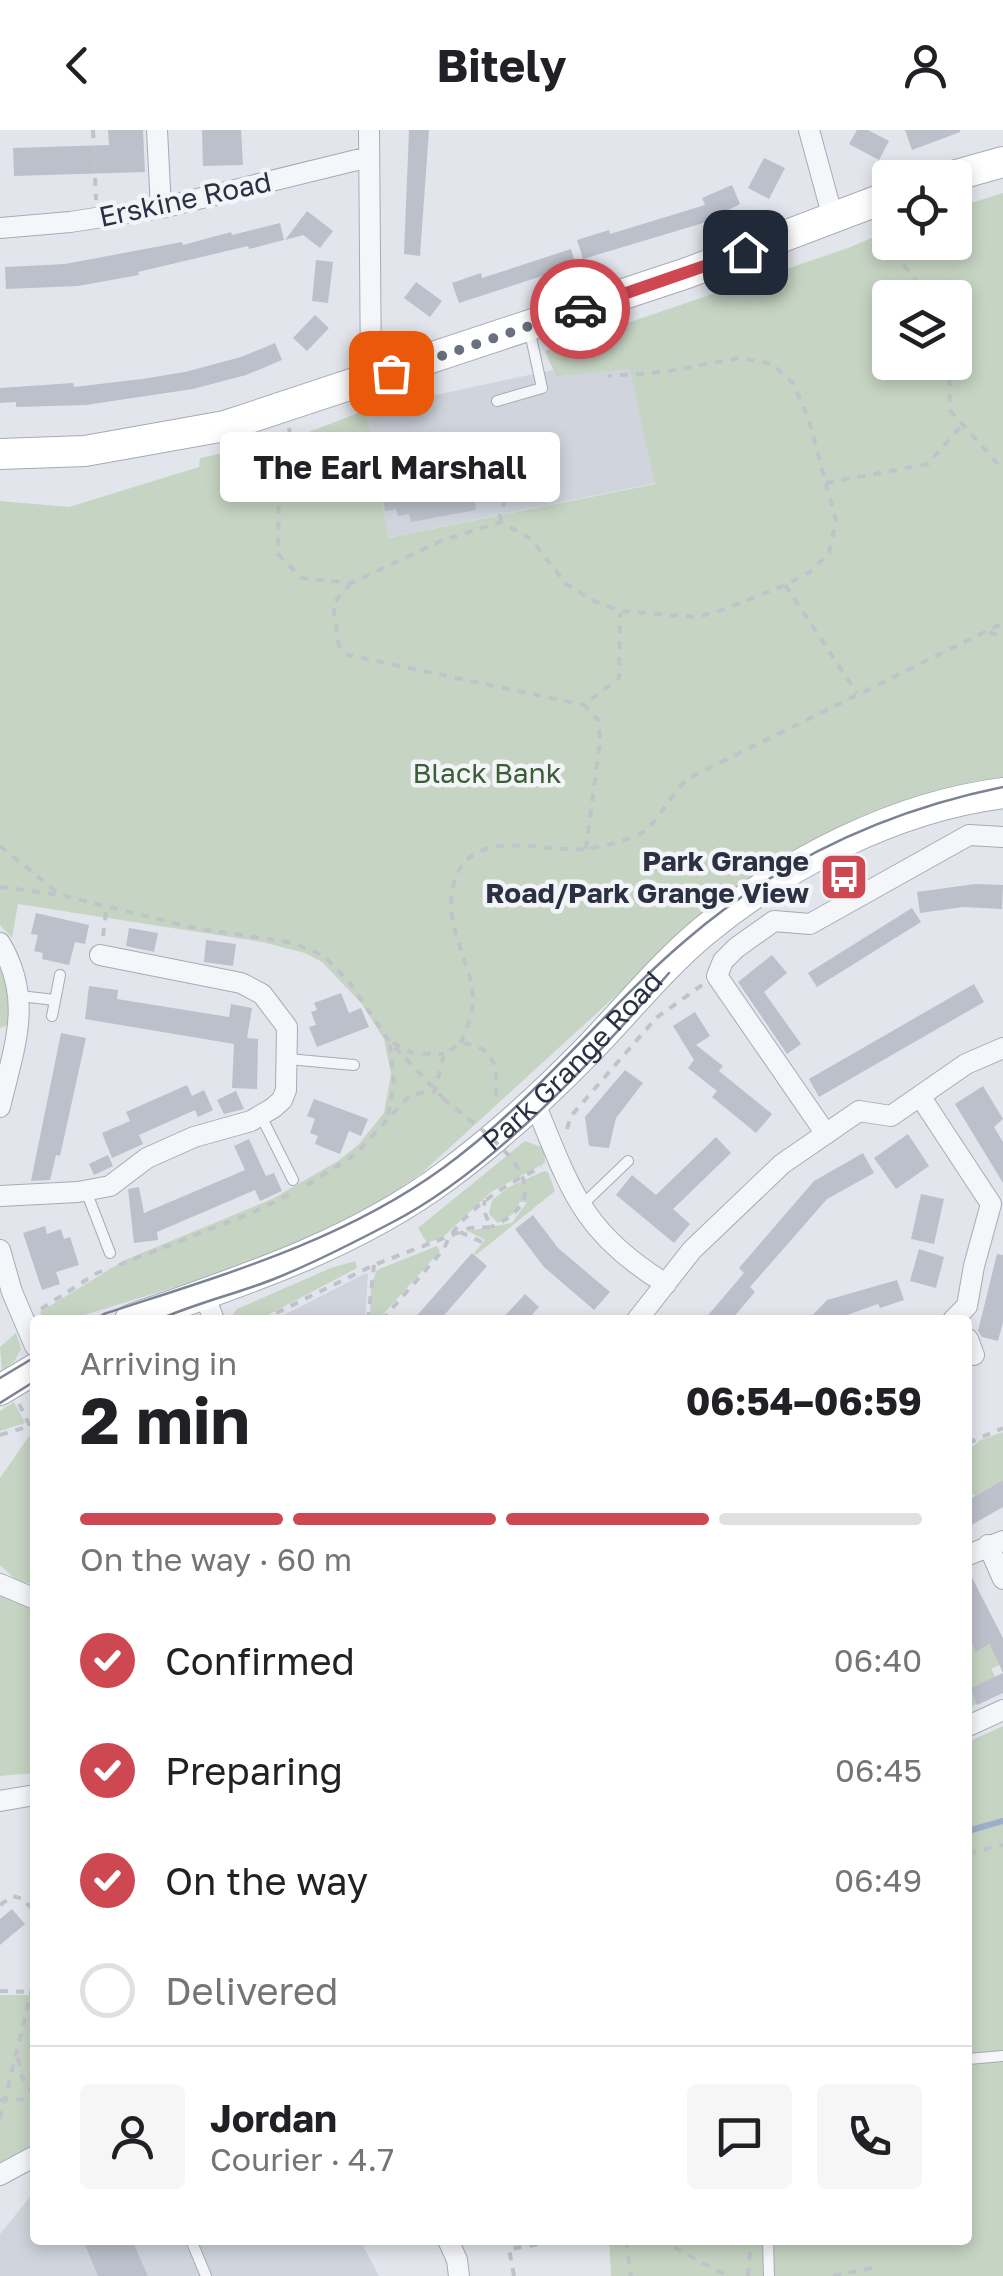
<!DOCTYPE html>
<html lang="en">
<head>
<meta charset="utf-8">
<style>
  :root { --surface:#fff; --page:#f6f6f6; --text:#202124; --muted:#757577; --line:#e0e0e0; --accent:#ce4852 }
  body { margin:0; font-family:"Golos Text",sans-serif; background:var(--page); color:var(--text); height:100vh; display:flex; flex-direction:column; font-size:38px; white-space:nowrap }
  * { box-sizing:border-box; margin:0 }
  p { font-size:32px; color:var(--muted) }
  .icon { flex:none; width:55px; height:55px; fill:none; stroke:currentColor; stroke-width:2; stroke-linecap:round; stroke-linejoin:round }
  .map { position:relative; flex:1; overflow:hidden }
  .side { position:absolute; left:30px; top:1185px; width:942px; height:930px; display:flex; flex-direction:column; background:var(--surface); border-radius:10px; box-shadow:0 5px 15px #0003 }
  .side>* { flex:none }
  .tools { position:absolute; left:872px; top:30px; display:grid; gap:20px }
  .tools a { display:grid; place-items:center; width:100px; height:100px; border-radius:10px; background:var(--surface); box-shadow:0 5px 15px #0003; font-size:50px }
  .pin { position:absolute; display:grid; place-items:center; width:85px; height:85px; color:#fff; margin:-42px; border-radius:20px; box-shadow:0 5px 15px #0006 }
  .courier { position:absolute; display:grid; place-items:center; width:100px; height:100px; margin:-50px; border:8px solid #ce4852; border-radius:50%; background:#fff; color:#222; box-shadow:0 2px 12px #0007 }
  .bubble { position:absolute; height:70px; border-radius:10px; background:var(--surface); box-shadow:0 5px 15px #0003; font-size:32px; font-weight:700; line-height:70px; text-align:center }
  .overview em { font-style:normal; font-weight:700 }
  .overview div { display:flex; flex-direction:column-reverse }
  .overview { display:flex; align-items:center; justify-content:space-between; height:170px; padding:0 50px }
  h1 { font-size:65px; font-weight:700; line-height:75px }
  .bar { display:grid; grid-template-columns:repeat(4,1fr); gap:15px 10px; align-content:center; height:120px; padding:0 50px }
  .bar i { height:12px; border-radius:8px; background:var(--line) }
  .bar .current { background:var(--accent) }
  .bar p { grid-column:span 4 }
  .line { display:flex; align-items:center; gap:25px; padding:0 50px; border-top:2px solid var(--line) }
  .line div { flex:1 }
  .round { display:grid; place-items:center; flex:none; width:105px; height:105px; border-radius:10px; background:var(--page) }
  ol { padding:0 50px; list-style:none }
  li { display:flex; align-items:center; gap:30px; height:110px }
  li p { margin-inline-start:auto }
  li .icon { padding:10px; border-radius:50%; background:var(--accent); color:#fff; stroke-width:4 }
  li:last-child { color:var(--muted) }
  li i { width:55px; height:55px; border:5px solid var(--line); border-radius:50% }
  header { display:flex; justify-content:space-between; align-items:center; height:130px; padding:0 50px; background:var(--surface); font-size:45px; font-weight:700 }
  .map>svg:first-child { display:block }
</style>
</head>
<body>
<header><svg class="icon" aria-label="back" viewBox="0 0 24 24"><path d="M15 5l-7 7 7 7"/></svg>Bitely<svg class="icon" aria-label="person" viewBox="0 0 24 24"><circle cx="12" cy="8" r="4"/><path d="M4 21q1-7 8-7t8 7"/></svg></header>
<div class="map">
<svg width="1003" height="2146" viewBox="0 0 1003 2146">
  <rect width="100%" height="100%" fill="#e2e5eb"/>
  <path fill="#d0d4dc" d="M 627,224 L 656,353 L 387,408 L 366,280 Z
    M 366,1143 L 368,1144 L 365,1190 L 274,1190 Z
    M 35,2061 L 35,2110 L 360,2110 L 379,2146 L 0,2146 L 0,2104 Z"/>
  <path fill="#c6d4c3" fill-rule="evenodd" d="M 1003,63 L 1003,647 L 970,652 L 839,700 L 714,776 L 423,1042 L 361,1085 L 250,1134 L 68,1190 L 44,1190 L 40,1182 L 125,1130 L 272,1069 L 338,1031 L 358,1015 L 384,983 L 391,944 L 384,909 L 362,874 L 322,832 L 305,823 L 262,812 L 18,774 L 12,808 L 0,795 L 0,371 L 69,377 L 199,337 L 200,328 L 291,309 L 366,280 L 388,408 L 655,354 L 630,239 L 556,246 L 545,221 L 848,118 L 890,100 L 890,112 L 955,112 L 955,78 ZM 890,168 L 955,168 L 955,232 L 890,232 Z
    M 0,831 L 10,857 L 11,894 L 0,898 Z
    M 525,1011 L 544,1018 L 545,1033 L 491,1062 L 443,1107 L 427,1113 L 418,1098 Z
    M 544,1041 L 548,1042 L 555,1061 L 476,1125 L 474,1123 L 485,1110 L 468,1101 L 512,1093 L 527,1072 L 520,1072 L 513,1084 L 498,1093 L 489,1084 L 492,1070 L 511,1056 Z
    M 437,1116 L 440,1121 L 378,1190 L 370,1190 L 371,1156 L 377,1140 Z
    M 355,1131 L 357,1138 L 266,1186 L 253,1190 L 229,1190 L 237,1179 L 331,1138 Z
    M 16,1203 L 21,1219 L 14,1232 L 2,1240 L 0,1217 Z
    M 14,1272 L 25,1293 L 0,1301 L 0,1281 Z
    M 32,1302 L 35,1304 L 35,1455 L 16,1450 L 0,1435 L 0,1348 Z
    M 1003,1302 L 1003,1350 L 974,1366 L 973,1364 L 968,1366 L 968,1320 L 981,1310 Z
    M 0,1465 L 35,1480 L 35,1643 L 0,1646 Z
    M 968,1507 L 976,1522 L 1003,1507 L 1003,1533 L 991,1539 L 995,1547 L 970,1558 L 977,1574 L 968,1577 Z
    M 1003,1596 L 1003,2146 L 611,2146 L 609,2110 L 968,2110 L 968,1612 Z
    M 0,1865 L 35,1865 L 35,2015 L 0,2033 Z"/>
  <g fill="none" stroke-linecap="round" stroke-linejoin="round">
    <path stroke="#9db0ca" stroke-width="6" d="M 968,1701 L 1003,1691"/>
  </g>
  <path fill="#bcc0ca" d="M 108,0 L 143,0 L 145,42 L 14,46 L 13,18 L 109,15 Z
    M 202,0 L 241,0 L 243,35 L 203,36 Z
    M 409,0 L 429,0 L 420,126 L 404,124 Z
    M 857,0 L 868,0 L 889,11 L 879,30 L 849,14 Z
    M 905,0 L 960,0 L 960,2 L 912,20 Z
    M 764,28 L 785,38 L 769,69 L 748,58 Z
    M 732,55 L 740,74 L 703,93 L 583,129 L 577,110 L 609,100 L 610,104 L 705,75 L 702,68 Z
    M 307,81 L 333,101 L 320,118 L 303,105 L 285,110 Z
    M 280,93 L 284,110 L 249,119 L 248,116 L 138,142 L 139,145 L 78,156 L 6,159 L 5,137 L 65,134 L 182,112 L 183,115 L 231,102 L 232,105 Z
    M 571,119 L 576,135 L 459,173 L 452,153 L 481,143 L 482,148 Z
    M 316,130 L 333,132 L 328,173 L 312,171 Z
    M 416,152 L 442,171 L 430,187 L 404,168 Z
    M 315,185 L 329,198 L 307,221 L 293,208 Z
    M 275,213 L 282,230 L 246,245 L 193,259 L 86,275 L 16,277 L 16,272 L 0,273 L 0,258 L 73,253 L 74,257 L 142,249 L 185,242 L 241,227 Z
    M 454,304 L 464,351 L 471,350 L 476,380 L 411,392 L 409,384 L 398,386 L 396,379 L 385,381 L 381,356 L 390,354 L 386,332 L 400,329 L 398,319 Z
    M 975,754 L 1003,755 L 1002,779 L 963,777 L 920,783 L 917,762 Z
    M 912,778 L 921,792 L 817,857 L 808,843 Z
    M 36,783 L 89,795 L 85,814 L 75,812 L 69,835 L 42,829 L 43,823 L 34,821 L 38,805 L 31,804 Z
    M 129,798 L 158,803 L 154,822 L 126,816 Z
    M 206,810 L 236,814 L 233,836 L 204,832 Z
    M 772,825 L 787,843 L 764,862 L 801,914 L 787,924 L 738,852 Z
    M 974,854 L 984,872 L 819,967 L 809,949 Z
    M 89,856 L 118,860 L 117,869 L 229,887 L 231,874 L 252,878 L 247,908 L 258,909 L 257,959 L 232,958 L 234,914 L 85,889 Z
    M 341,863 L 349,883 L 361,878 L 369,897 L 317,917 L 309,897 L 316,895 L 311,882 L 317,880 L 314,873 Z
    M 695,882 L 710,906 L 696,915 L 723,936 L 719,941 L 772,984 L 756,1003 L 712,967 L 717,961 L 688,938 L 694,930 L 673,896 Z
    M 61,903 L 86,908 L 60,1026 L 56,1025 L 50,1050 L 31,1051 Z
    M 625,940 L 643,953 L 616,988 L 609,1018 L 589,1016 L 585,987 Z
    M 187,955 L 192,966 L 204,960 L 213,980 L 198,987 L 195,980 L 139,1005 L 143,1014 L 112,1028 L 102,1003 L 130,991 L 126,982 Z
    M 983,956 L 1003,989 L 994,997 L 1003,1012 L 1003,1053 L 955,974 Z
    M 236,961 L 244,979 L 224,984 L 217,970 Z
    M 314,969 L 368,989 L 361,1006 L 349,1001 L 340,1024 L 315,1014 L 318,1006 L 310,1003 L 315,989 L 307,986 Z
    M 908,1004 L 929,1036 L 896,1059 L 874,1028 Z
    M 716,1007 L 731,1023 L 673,1079 L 690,1094 L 674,1113 L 616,1065 L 632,1045 L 656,1065 Z
    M 249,1009 L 266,1046 L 274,1043 L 282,1061 L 260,1071 L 255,1060 L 157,1102 L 158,1110 L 134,1113 L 128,1059 L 139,1057 L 144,1083 L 245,1040 L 234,1016 Z
    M 863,1023 L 874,1043 L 827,1069 L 750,1157 L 755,1162 L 731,1190 L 704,1190 L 744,1143 L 739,1138 L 814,1051 Z
    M 108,1025 L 113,1036 L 94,1045 L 89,1034 Z
    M 921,1064 L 944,1069 L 934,1114 L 911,1109 Z
    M 533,1085 L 558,1118 L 610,1162 L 594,1180 L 544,1137 L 515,1099 Z
    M 45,1096 L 47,1104 L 61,1099 L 64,1109 L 70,1107 L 79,1135 L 56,1142 L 60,1154 L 42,1160 L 23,1103 Z
    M 919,1119 L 944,1127 L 936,1158 L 910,1151 Z
    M 472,1123 L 487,1136 L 440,1190 L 413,1190 Z
    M 997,1124 L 1003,1125 L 1003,1192 L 998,1211 L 982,1207 L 978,1201 Z
    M 897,1150 L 904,1170 L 880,1178 L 878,1174 L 833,1190 L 808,1190 L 827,1170 Z
    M 525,1164 L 539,1177 L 527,1190 L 501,1190 Z
    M 1003,1350 L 1003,1377 L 968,1397 L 968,1370 Z
    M 968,1440 L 1003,1508 L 1003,1563 L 977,1575 L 970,1558 L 1003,1543 L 990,1514 L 976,1522 L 968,1507 Z
    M 12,1779 L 25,1794 L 0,1815 L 0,1789 Z
    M 83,2110 L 132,2110 L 148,2146 L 98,2146 Z"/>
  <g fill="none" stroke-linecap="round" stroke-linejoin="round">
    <g stroke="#a7abb5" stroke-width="12">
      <path id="lane" d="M 497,271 L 542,258 L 529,198
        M 20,866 L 55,870
        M 52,886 L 60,845
        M 288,929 L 354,935
        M 261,986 L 293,1050
        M 86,1061 L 110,1123
        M 580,1077 L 628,1031
        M 968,1929 L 1003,1926
        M 191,2110 L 206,2146
        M 768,2110 L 769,2146"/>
    </g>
    <g stroke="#a7abb5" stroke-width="22">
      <path id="street" d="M 157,0 L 161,78
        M 369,0 L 371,250
        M 809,0 L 833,88
        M 0,98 L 70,92 L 161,78 L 369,27
        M 0,813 C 34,870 14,917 0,977
        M 920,966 L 991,1074 L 974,1136 L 967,1176 L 953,1190
        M 534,971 C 570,1058 581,1102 666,1154
        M 826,1004 L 717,846 L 723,831 L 736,818 L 774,791 L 810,794 L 969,705 L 1003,707
        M 0,1066 L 78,1062 L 110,1056 L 147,1028 L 194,1007 L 251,991 L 273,978 L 282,970 L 286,960 L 287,897 L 262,864 L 241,853 L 100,825
        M 0,1120 L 12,1162 L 35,1216
        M 204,1164 L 214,1190
        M 637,1190 L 692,1120 L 782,1034 L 859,981 L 891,986 L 966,934 L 1003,918
        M 968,1209 L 974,1225
        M 988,1415 L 1003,1449
        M 968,1425 L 1003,1411
        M 0,1454 L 35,1469
        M 968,1596 L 1003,1580
        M 0,1671 L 35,1665
        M 0,2045 L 35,2026
        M 448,2110 L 457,2130 L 459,2146"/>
    </g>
    <g stroke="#a7abb5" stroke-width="32">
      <g id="secondary">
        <path d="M 946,48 L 1003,32"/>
        <path d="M 0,324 L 85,321 L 225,296 L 687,143 L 890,66"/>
        <path id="s1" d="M 130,1190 C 239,1152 352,1116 446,1046 C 496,1009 544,965 587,921 C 626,881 661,837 704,801 C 788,732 895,677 1003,663"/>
        <path d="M 0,1260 L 35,1239"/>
      </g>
    </g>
    <path stroke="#c0c3ca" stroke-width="4" stroke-dasharray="8 8" stroke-linecap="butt" d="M 93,0 L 96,70
      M 876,96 L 885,113 L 931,168
      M 949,232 L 950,280 L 1003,340
      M 289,298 L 291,309 L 279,345 L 278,424 L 301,448 L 351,453 L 441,411 L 501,392 L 531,409 L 566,454 L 594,471 L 620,481 L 696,487 L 717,482 L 785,455 L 810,442 L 829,423 L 836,391 L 808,287 L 793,253 L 772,234 L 740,228 L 664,242 L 608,246
      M 826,353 L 928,334 L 963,294
      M 501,392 L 500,385 L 514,343
      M 351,453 L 333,474 L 339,516 L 348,525 L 584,575
      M 785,455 L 857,563
      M 989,502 L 1003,507
      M 0,716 L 58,763
      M 586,719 L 600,612 L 599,591 L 584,575 L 619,548 L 620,483
      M 843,745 L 859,738 L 862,742
      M 0,757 L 61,765 L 195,798 L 294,813 L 324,826 L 350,853 L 389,911 L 443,968
      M 103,806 L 107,776
      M 393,913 L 413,923 L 444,924
      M 461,913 C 466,899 474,883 473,869 C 471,829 444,799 453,757 C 467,693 542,723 586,719 C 602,717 624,711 638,705 C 657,696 670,663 689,648 L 1003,493
      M 388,985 L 394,955 L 390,915
      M 567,999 L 571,986 L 656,888 L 702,855
      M 307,1055 L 355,1025 L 410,965 L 435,961 L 444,924 L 461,913 C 500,918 496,939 496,971
      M 460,1102 L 484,1113
      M 119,1135 L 254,1082 L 290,1064
      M 41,1179 L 97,1143 L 110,1138
      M 262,1190 L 374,1135 L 470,1098 L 491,1097 L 483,1079 L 485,1070
      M 368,1190 L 374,1135
      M 382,1190 L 444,1119 C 455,1085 511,1051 542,1037
      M 19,1274 L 30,1296 L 35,1299
      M 0,1305 L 30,1296 L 35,1291
      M 968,1313 L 1003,1298
      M 968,1723 L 1003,1715
      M 0,1775 L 13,1766 L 23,1769 L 35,1782
      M 0,1861 L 35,1862
      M 18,1928 L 22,1947 L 35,1966
      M 0,1970 L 35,1969
      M 0,1989 L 35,1847
      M 626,2110 L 631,2146
      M 660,2110 L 727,2146
      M 514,2146 L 509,2119 L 565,2110
      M 748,2146 L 751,2110
      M 833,2146 L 872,2138"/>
    <use href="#lane" stroke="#f5f6f9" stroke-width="10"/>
    <use href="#street" stroke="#f5f6f9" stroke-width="20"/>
    <use href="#secondary" stroke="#fff" stroke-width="30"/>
    <path stroke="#7c8394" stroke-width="2.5" d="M 94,1190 L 104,1184 C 222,1145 341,1112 443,1038 C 534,972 601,882 686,810 C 778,731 885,681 1003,657
      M 158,1190 C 196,1173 236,1164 274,1149 C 314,1133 353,1113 391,1093 C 492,1041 595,929 669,843
      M 0,1248 L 35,1227
      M 0,1273 L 35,1251"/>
    <path stroke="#c0c3ca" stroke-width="4" stroke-dasharray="8 8" stroke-linecap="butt" d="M 443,968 C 480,1000 576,1060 491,1097"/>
  </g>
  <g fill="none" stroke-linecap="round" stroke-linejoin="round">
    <path stroke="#6a707e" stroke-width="10" stroke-dasharray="0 18" d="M 391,243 L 580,179"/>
    <path stroke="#ce4852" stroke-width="12" d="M 580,179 L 745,122"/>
  </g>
  <defs>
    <g id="bus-square" transform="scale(2.5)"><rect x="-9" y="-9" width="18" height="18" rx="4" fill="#ce4852" stroke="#f2f4f8"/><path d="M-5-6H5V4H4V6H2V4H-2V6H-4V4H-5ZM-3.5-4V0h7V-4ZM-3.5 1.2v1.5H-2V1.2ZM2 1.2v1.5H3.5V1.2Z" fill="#fff"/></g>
  </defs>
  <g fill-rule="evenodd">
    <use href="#bus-square" x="844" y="747"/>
  </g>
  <g text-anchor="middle" stroke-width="9" stroke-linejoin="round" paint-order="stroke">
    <g font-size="28" fill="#2a3143" stroke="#f2f4f8">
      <text transform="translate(185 69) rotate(-12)" y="10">Erskine Road</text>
      <text dy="10" stroke="none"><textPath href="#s1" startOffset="520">Park Grange Road</textPath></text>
    </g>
    <g font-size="28" fill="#3c5e37" stroke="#f2f4f8">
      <text x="487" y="653">Black Bank</text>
    </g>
    <g font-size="28" font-weight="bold" fill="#2a3143" stroke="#f2f4f8" text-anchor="end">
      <text x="809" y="741">Park Grange<tspan x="809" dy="32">Road/Park Grange View</tspan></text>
    </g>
  </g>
</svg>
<div class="tools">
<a><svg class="icon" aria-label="locate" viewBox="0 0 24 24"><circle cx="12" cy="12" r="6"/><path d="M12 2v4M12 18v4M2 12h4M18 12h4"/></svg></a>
<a><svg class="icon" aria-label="layers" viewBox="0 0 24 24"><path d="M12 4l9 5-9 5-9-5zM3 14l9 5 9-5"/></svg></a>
</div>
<div class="pin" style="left:391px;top:243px;background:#ea580c"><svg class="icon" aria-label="bag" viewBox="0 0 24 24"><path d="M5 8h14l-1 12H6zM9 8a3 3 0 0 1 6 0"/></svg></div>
<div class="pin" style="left:745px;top:122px;background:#1f2937"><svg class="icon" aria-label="home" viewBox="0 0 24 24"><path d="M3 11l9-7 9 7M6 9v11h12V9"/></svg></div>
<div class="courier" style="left:580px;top:179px"><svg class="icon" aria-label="car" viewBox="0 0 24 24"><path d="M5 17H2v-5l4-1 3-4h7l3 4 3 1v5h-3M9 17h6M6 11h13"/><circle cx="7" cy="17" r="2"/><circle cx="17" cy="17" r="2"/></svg></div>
<div class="bubble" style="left:220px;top:302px;width:340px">The Earl Marshall</div>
<section class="side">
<div class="overview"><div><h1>2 min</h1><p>Arriving in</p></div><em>06:54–06:59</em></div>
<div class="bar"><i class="current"></i><i class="current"></i><i class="current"></i><i></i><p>On the way · 60 m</p></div>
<ol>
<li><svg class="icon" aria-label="check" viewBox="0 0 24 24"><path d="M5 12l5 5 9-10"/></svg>Confirmed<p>06:40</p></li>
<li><svg class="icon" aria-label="check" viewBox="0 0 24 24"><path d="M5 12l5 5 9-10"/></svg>Preparing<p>06:45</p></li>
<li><svg class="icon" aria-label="check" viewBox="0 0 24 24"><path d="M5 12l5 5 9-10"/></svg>On the way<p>06:49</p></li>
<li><i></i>Delivered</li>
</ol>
<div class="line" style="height:180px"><a class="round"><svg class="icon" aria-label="person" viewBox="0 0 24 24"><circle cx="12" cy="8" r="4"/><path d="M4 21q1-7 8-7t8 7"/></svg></a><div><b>Jordan</b><p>Courier · 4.7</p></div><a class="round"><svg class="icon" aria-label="chat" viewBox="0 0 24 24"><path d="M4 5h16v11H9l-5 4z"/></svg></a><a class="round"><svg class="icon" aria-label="phone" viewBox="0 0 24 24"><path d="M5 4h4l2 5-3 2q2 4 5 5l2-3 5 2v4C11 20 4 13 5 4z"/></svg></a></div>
</section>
</div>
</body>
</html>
